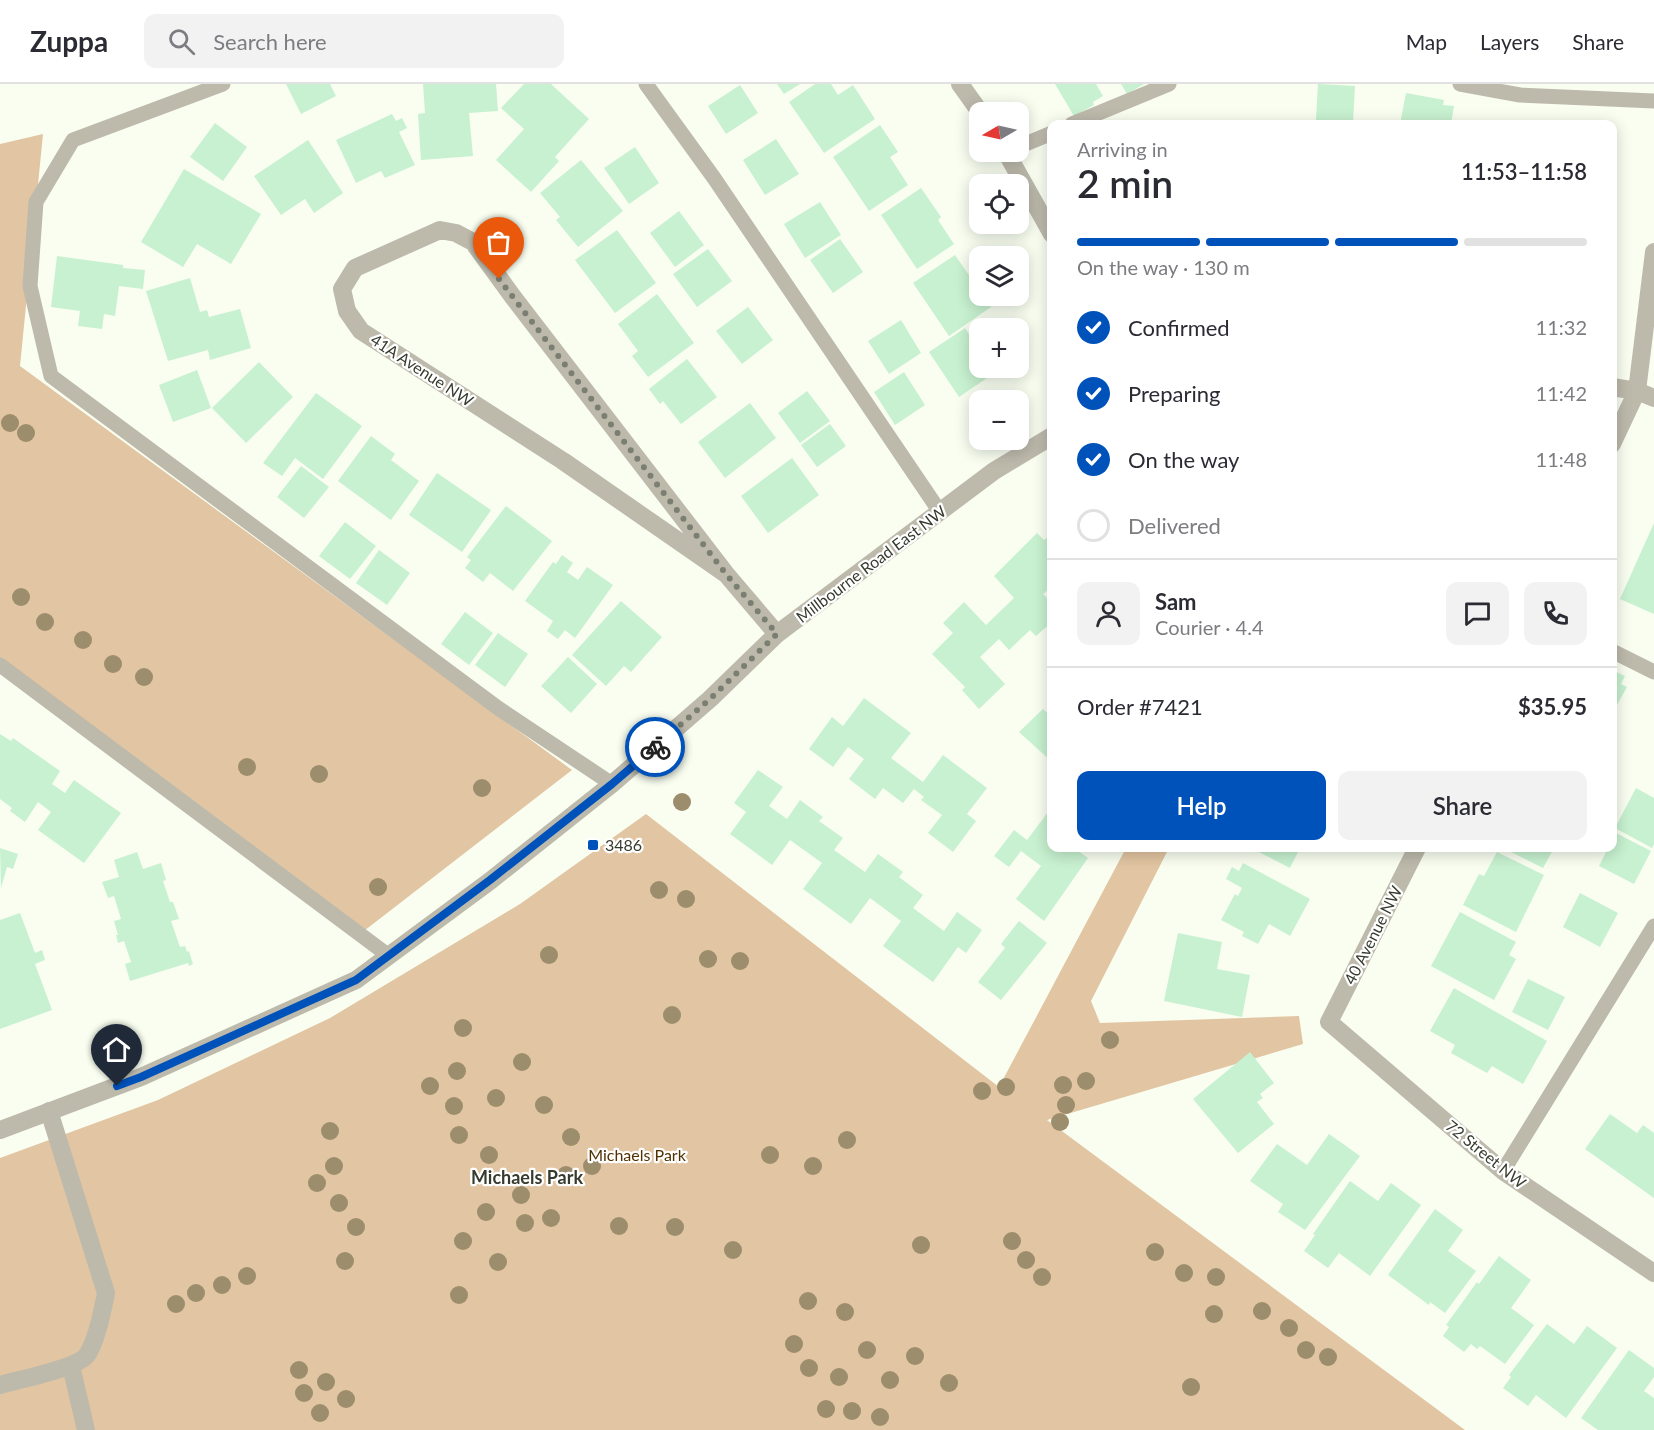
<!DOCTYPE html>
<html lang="en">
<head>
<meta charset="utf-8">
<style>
  :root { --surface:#fff; --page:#f2f2f3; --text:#2b2b33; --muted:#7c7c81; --line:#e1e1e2; --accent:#0052bb }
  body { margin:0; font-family:Lato,sans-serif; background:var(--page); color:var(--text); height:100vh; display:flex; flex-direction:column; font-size:22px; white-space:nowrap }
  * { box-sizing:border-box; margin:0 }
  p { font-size:20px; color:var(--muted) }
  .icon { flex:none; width:33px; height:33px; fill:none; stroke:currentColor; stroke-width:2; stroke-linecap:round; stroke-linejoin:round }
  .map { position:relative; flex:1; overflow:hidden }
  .details { position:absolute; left:1047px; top:36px; width:570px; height:732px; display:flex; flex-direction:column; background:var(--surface); border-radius:12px; box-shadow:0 3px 15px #0003 }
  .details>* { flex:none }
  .needle { width:39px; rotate:261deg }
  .controls { position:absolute; left:969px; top:18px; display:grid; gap:12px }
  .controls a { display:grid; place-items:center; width:60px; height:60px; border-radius:12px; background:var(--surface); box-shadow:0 3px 15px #0003; font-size:30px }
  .pin { position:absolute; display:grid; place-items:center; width:51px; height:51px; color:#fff; margin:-62px -26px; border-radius:50% 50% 50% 0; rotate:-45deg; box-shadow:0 0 6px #0007 }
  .pin .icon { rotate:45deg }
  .courier { position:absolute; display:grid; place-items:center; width:60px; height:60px; margin:-30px; border:4px solid #0052bb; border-radius:50%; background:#fff; color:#222; box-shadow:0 2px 8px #0007 }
  .head em { font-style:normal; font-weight:600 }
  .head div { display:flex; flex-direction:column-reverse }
  .head { display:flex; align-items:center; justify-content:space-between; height:102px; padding:0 30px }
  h1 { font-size:39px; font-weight:600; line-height:45px }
  .bar { display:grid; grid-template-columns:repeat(4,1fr); gap:9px 6px; align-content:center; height:72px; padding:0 30px }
  .bar i { height:8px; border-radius:4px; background:var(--line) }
  .bar .selected { background:var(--accent) }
  .bar p { grid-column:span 4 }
  .line { display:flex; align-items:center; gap:15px; padding:0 30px; border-top:2px solid var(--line) }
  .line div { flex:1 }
  .round { display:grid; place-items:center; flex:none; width:63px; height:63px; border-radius:12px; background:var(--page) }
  ol { padding:0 30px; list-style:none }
  li { display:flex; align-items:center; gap:18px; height:66px }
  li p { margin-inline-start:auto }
  li .icon { padding:6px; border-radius:50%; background:var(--accent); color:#fff; stroke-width:4 }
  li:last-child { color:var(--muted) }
  li i { width:33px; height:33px; border:3px solid var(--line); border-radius:50% }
  .action { display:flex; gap:12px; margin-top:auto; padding:12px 30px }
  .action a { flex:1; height:69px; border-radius:12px; background:var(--accent); color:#fff; font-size:24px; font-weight:600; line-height:69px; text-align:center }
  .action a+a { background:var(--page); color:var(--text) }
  header { display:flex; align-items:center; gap:36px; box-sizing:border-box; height:84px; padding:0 30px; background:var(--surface); border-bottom:2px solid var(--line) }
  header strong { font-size:28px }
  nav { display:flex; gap:33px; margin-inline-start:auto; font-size:21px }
  .search { width:420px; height:54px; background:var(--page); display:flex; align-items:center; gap:15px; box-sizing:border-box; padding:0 21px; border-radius:12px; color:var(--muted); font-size:22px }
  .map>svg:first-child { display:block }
</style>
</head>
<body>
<header>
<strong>Zuppa</strong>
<div class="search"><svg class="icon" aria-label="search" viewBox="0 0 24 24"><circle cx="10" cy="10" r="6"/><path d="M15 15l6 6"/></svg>Search here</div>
<nav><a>Map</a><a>Layers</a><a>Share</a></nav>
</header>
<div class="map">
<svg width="1654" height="1346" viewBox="0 0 1654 1346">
  <rect width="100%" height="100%" fill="#f9fef1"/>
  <path fill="#e2c5a2" d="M 43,50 L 20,282 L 572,686 L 360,850 L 0,581 L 0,60 Z
    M 646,730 L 999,1003 L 1126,764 L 1169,764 L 1091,917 L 1100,939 L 1299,932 L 1303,960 L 1047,1036 L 1465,1346 L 0,1346 L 0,1074 L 158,1016 L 330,934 L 520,820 Z"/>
  <path fill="#c7f1d0" d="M 286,0 L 330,0 L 336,12 L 301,30 Z
    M 423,0 L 496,0 L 498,27 L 469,29 L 473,72 L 421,76 L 418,30 L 425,29 Z
    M 524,0 L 551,0 L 589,35 L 555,73 L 559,77 L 531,108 L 496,76 L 524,45 L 501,24 Z
    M 777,0 L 800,0 L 784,10 Z
    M 815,0 L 831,0 L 838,11 L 853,1 L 875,35 L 824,69 L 789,18 Z
    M 1055,0 L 1096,0 L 1103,12 L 1093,18 L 1094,21 L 1074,32 Z
    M 1121,0 L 1144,0 L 1127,10 Z
    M 1318,0 L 1355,2 L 1353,38 L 1316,36 Z
    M 740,1 L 758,29 L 726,50 L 708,22 Z
    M 1406,9 L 1444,16 L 1443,21 L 1454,22 L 1451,40 L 1440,38 L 1440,40 L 1400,40 Z
    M 392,30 L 396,37 L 402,34 L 407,44 L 399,48 L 415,81 L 385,94 L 381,87 L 356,99 L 336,56 Z
    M 215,39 L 247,63 L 223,97 L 190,73 Z
    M 880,41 L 898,68 L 890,73 L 908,101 L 869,127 L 833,73 Z
    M 776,55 L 799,90 L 765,111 L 743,76 Z
    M 308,56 L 343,109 L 314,129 L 305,115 L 281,131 L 254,92 Z
    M 635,63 L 659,99 L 629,120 L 604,84 Z
    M 581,76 L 623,127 L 578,163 L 556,136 L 560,133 L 540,109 Z
    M 184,85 L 261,130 L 231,180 L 197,160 L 183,183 L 141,158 Z
    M 921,104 L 941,133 L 938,136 L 954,160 L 917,185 L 881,131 Z
    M 820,118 L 841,151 L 805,174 L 784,140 Z
    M 679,127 L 704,161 L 675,183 L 650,149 Z
    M 617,146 L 656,199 L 615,229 L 575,176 Z
    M 840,155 L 863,188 L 833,209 L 810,176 Z
    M 708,165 L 732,197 L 697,223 L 673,190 Z
    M 955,171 L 980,207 L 980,212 L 983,212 L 991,223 L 949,252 L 913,199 Z
    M 57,172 L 123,181 L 123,184 L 145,186 L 143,205 L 119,202 L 115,232 L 104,230 L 102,245 L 78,242 L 80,227 L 51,223 Z
    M 190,194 L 200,228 L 207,226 L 209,233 L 240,225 L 251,264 L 210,276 L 208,266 L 168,277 L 146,207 Z
    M 657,210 L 694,259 L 648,293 L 632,272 L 638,267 L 618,240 Z
    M 748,223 L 773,256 L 742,280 L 716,247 Z
    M 901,236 L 921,269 L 889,290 L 868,257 Z
    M 987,238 L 992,244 L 980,244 L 980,284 L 999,284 L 989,290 L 990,292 L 959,313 L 929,268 L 965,244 L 969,250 Z
    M 687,275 L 717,313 L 681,340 L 663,317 L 660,320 L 649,305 Z
    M 259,278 L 293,313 L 246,359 L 212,324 Z
    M 197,286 L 211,324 L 173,338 L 159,301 Z
    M 904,288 L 925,321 L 895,341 L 874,308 Z
    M 807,307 L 830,337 L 800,359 L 778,329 Z
    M 316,309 L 362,342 L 323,395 L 295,374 L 282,392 L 263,379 Z
    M 750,319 L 776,354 L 725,394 L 698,358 Z
    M 830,340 L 846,362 L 817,383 L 801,361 Z
    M 371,352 L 395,370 L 391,376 L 419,397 L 391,436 L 338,397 Z
    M 792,374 L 819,411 L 768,449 L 741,412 Z
    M 301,382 L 329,403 L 304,434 L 277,413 Z
    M 437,389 L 491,426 L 462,468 L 409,431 Z
    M 506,422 L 552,457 L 513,507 L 490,489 L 483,498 L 465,484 L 471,476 L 467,473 Z
    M 345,438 L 376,462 L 350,495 L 319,472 Z
    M 1654,439 L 1654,530 L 1620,515 Z
    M 1037,449 L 1044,456 L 1049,452 L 1052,454 L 1052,502 L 1043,510 L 1052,519 L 1052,538 L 1036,552 L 1030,546 L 1009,566 L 999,555 L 980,573 L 1005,600 L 979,625 L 962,606 L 965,603 L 932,570 L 953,549 L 943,539 L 964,518 L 986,541 L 1014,514 L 994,492 Z
    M 379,466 L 410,489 L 387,521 L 356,499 Z
    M 562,471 L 573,479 L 567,488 L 578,496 L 587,483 L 613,501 L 575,554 L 565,546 L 558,555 L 547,547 L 553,537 L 525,517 L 553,478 L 556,480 Z
    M 621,517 L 662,553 L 631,588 L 624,582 L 606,602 L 572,571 Z
    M 465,528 L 493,549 L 469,581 L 441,560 Z
    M 498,549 L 528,570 L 505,603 L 475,581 Z
    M 568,573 L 597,600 L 571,629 L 541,602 Z
    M 1612,586 L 1625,592 L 1621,600 L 1627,603 L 1612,630 Z
    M 864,614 L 911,649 L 891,674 L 923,698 L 943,671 L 987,704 L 967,730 L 976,737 L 953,768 L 928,749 L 942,731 L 921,716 L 924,713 L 914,705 L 903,719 L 883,704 L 875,715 L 849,695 L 864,675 L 848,663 L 833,683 L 809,665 L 832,633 L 843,642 Z
    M 1043,625 L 1052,633 L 1052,678 L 1019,648 Z
    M 0,650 L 11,657 L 13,654 L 60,687 L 52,700 L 65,709 L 74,696 L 121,729 L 84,779 L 38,746 L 51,728 L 38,718 L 25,738 L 10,727 L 12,724 L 0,715 Z
    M 758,686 L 783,703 L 769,722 L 787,735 L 800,716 L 823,733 L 819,737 L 843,754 L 834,766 L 865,788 L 878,770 L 903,788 L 899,793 L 923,811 L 913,824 L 944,847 L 957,828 L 982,846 L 966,869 L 958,863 L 933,898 L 883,862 L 901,837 L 870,814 L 851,840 L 803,805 L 822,779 L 790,756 L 772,781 L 730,750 L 746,728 L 734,719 Z
    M 1636,704 L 1654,714 L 1654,760 L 1652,764 L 1615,744 Z
    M 1048,728 L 1052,730 L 1052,764 L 1074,764 L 1088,774 L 1044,837 L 1016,815 L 1041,782 L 1021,767 L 1009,783 L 994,772 L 1014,746 L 1027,756 Z
    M 1616,749 L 1651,767 L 1634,800 L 1599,782 L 1608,764 L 1612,764 L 1612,756 Z
    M 0,764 L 18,770 L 13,785 L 7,783 L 1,804 Z
    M 1251,764 L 1300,764 L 1290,784 Z
    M 1503,764 L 1554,764 L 1543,784 Z
    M 137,768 L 143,785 L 161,779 L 166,796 L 163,797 L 170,818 L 173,818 L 179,835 L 171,837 L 180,863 L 185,862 L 187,868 L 189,867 L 193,880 L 189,882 L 188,879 L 130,897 L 125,880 L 131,878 L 124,857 L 118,859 L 116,851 L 118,851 L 114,837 L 121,835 L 114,812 L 108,814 L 102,798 L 119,793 L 114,776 Z
    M 1497,768 L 1544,791 L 1516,848 L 1463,821 L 1479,790 L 1484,792 Z
    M 1243,779 L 1310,815 L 1290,852 L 1269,840 L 1258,860 L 1242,852 L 1244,848 L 1221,836 L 1235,810 L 1238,812 L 1242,804 L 1226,795 L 1232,783 L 1239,787 Z
    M 1580,809 L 1618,829 L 1600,863 L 1563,843 Z
    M 1460,828 L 1516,858 L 1509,871 L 1516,875 L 1494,916 L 1431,882 Z
    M 20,829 L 35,869 L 42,866 L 45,876 L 35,880 L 52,926 L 0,945 L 0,836 Z
    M 1019,837 L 1047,859 L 1001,916 L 978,898 L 1005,864 L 1001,860 Z
    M 1178,849 L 1222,858 L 1217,885 L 1250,891 L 1242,933 L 1164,917 Z
    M 1528,895 L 1565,913 L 1548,946 L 1512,928 Z
    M 1454,904 L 1547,957 L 1523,1000 L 1492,982 L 1487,989 L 1451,969 L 1455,961 L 1430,947 Z
    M 1250,968 L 1274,999 L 1260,1010 L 1263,1014 L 1257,1018 L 1274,1040 L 1238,1069 L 1193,1015 Z
    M 1610,1030 L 1637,1049 L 1643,1041 L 1654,1049 L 1654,1114 L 1585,1065 Z
    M 1329,1050 L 1360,1072 L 1305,1146 L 1278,1128 L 1283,1120 L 1250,1097 L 1277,1060 L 1307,1081 Z
    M 1350,1097 L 1378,1117 L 1391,1099 L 1421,1121 L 1370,1192 L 1339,1169 L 1328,1184 L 1304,1167 L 1315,1151 L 1313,1150 Z
    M 1435,1125 L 1463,1146 L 1448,1167 L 1476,1187 L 1445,1229 L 1430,1218 L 1429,1221 L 1388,1191 Z
    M 1499,1172 L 1531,1196 L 1511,1224 L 1534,1241 L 1505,1280 L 1480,1262 L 1477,1265 L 1471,1260 L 1464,1268 L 1443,1252 L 1449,1243 L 1446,1241 L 1477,1198 L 1479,1200 Z
    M 1547,1240 L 1574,1260 L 1587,1242 L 1617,1264 L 1566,1334 L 1536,1311 L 1528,1322 L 1503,1304 L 1511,1293 L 1509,1291 Z
    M 1629,1266 L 1654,1284 L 1654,1293 L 1644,1307 L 1654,1314 L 1654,1346 L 1598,1346 L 1581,1334 Z"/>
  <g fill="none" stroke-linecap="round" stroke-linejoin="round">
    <path stroke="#bdbaac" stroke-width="15" d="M 223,0 L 73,56 L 36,118 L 30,202 L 51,292 L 498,624 L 612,700
      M 646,0 L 714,94 L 940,428
      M 1460,0 L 1520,11 L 1654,17
      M 1072,40 L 1169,0
      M 1018,63 L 1052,49
      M 1612,567 L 1654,588
      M 0,581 L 389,872
      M 1503,1087 L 1654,842"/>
    <path stroke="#bdbaac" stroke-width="18" d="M 1612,360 L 1637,307 L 1654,168
      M 726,490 L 563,377 L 361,247 L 347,227 L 342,205 L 355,184 L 440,146 L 456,149 L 473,158 L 513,213 L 726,490 L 777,550
      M 1417,764 L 1329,938 L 1503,1087 L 1654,1189
      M 71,1282 L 86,1346
      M 0,1301 C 17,1296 78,1284 87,1271 C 96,1258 103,1225 106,1209 L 49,1027"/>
    <path stroke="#bdbaac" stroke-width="18" d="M 960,0 L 980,28
      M 1006,68 L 1052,150
      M 1612,303 L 1637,307 L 1654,314
      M 0,1046 L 141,993 L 356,896 L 490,797 L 612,700 L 710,615 L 777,550 L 994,387 L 1052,352"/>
  </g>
  <g fill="#9c8d6c">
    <circle cx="10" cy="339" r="9"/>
    <circle cx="26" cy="349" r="9"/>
    <circle cx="21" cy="513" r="9"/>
    <circle cx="45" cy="538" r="9"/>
    <circle cx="83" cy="556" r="9"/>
    <circle cx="113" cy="580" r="9"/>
    <circle cx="144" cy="593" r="9"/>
    <circle cx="247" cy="683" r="9"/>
    <circle cx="319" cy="690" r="9"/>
    <circle cx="482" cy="704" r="9"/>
    <circle cx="682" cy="718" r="9"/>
    <circle cx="378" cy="803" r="9"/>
    <circle cx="659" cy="806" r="9"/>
    <circle cx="686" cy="815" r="9"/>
    <circle cx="549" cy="871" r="9"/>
    <circle cx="708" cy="875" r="9"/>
    <circle cx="740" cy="877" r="9"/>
    <circle cx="672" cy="931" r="9"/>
    <circle cx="463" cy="944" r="9"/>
    <circle cx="1110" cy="956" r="9"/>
    <circle cx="522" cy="978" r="9"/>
    <circle cx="457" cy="987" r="9"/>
    <circle cx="1086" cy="997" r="9"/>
    <circle cx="1063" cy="1001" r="9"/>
    <circle cx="430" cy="1002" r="9"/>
    <circle cx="1006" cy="1003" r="9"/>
    <circle cx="982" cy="1007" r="9"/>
    <circle cx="496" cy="1014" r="9"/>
    <circle cx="544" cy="1021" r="9"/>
    <circle cx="1066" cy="1021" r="9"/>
    <circle cx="454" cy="1022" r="9"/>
    <circle cx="1060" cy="1038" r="9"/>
    <circle cx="330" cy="1047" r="9"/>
    <circle cx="459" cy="1051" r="9"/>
    <circle cx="571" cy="1053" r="9"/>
    <circle cx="847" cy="1056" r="9"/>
    <circle cx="489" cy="1071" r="9"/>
    <circle cx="770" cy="1071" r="9"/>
    <circle cx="334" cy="1082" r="9"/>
    <circle cx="592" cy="1082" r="9"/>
    <circle cx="813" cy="1082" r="9"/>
    <circle cx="566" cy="1091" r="9"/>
    <circle cx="317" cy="1099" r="9"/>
    <circle cx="521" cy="1111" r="9"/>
    <circle cx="339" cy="1119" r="9"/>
    <circle cx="486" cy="1128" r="9"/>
    <circle cx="551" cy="1134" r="9"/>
    <circle cx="525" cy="1139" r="9"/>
    <circle cx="619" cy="1142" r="9"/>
    <circle cx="356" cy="1143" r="9"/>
    <circle cx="675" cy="1143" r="9"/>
    <circle cx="463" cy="1157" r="9"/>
    <circle cx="1012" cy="1157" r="9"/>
    <circle cx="921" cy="1161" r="9"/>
    <circle cx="733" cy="1166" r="9"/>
    <circle cx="1155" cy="1168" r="9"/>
    <circle cx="1026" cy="1176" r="9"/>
    <circle cx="345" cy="1177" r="9"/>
    <circle cx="498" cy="1178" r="9"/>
    <circle cx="1184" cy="1189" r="9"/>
    <circle cx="247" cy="1192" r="9"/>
    <circle cx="1042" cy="1193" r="9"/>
    <circle cx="1216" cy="1193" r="9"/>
    <circle cx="222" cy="1201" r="9"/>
    <circle cx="196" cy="1209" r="9"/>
    <circle cx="459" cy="1211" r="9"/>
    <circle cx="808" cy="1217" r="9"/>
    <circle cx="176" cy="1220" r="9"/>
    <circle cx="1262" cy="1227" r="9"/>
    <circle cx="845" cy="1228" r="9"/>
    <circle cx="1214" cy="1230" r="9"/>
    <circle cx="1289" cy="1244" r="9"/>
    <circle cx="794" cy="1260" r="9"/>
    <circle cx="867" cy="1266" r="9"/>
    <circle cx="1306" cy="1266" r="9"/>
    <circle cx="915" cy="1272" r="9"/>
    <circle cx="1328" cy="1273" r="9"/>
    <circle cx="809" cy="1284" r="9"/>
    <circle cx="299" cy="1286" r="9"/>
    <circle cx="839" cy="1293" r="9"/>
    <circle cx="890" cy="1296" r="9"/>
    <circle cx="326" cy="1298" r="9"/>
    <circle cx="949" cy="1299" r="9"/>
    <circle cx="1191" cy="1303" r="9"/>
    <circle cx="304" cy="1309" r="9"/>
    <circle cx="346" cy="1315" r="9"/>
    <circle cx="826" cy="1325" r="9"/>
    <circle cx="852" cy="1327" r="9"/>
    <circle cx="320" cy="1329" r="9"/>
    <circle cx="880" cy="1333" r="9"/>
  </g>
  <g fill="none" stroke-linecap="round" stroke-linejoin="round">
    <path stroke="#7a7f72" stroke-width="6" stroke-dasharray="0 10.8" d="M 499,195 L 726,490 L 777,550 L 710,615 L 655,663"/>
    <path stroke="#0052bb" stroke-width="8" d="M 117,1002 L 141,993 L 356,896 L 490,796 L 612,700 L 655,663"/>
  </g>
  <rect fill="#0052bb" stroke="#fff" stroke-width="2" x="587" y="755" width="12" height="12" rx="3"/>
  <g text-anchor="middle" stroke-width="4.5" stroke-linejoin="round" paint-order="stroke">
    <g font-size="16" fill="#363b2e" stroke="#fff">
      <text transform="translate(422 286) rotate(33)" y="6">41A Avenue NW</text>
      <text transform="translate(871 480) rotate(-37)" y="6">Millbourne Road East NW</text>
      <text transform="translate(1373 851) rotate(-63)" y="6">40 Avenue NW</text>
      <text transform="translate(1486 1070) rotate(39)" y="6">72 Street NW</text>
    </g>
    <g font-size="16" fill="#363b2e" stroke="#fff" text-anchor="start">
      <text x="605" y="767">3486</text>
    </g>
    <g font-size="16" fill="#503100" stroke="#fff">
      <text x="637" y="1077">Michaels Park</text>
    </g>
    <g font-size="18" font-weight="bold" fill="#363b2e" stroke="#fff">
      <text x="527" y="1100">Michaels Park</text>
    </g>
  </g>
</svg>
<div class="controls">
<a><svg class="needle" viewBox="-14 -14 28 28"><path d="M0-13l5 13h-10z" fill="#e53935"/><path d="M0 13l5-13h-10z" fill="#7c7c81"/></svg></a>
<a><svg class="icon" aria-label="locate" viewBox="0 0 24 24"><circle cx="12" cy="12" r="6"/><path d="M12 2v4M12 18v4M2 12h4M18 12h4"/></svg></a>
<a><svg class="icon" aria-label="layers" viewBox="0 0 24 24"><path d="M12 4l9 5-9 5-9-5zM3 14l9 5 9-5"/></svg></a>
<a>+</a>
<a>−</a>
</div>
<div class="pin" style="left:499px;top:195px;background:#ea580c"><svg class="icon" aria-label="bag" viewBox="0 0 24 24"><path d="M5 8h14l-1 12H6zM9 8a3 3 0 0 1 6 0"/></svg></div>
<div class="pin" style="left:117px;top:1002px;background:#1f2937"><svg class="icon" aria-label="home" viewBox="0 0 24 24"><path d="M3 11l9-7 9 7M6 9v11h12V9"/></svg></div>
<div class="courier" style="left:655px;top:663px"><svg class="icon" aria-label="bike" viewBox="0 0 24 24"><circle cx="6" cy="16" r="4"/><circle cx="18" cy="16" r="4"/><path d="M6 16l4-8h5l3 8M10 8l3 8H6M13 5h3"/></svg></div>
<section class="details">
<div class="head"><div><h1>2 min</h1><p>Arriving in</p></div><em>11:53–11:58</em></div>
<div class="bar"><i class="selected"></i><i class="selected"></i><i class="selected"></i><i></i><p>On the way · 130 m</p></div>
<ol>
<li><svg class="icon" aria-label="check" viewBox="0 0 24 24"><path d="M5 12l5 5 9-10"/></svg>Confirmed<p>11:32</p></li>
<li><svg class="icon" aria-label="check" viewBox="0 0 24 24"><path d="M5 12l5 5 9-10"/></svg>Preparing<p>11:42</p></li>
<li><svg class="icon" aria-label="check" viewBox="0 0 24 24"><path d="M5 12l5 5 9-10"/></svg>On the way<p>11:48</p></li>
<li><i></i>Delivered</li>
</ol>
<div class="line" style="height:108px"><a class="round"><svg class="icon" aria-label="person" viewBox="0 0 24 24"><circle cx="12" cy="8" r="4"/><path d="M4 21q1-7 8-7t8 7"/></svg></a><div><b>Sam</b><p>Courier · 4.4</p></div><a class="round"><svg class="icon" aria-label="chat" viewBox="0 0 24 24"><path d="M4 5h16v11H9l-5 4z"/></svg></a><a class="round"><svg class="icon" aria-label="phone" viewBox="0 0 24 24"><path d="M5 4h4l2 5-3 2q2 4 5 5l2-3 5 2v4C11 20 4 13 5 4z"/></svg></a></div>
<div class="line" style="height:78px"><div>Order #7421</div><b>$35.95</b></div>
<div class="action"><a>Help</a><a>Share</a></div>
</section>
</div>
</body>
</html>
